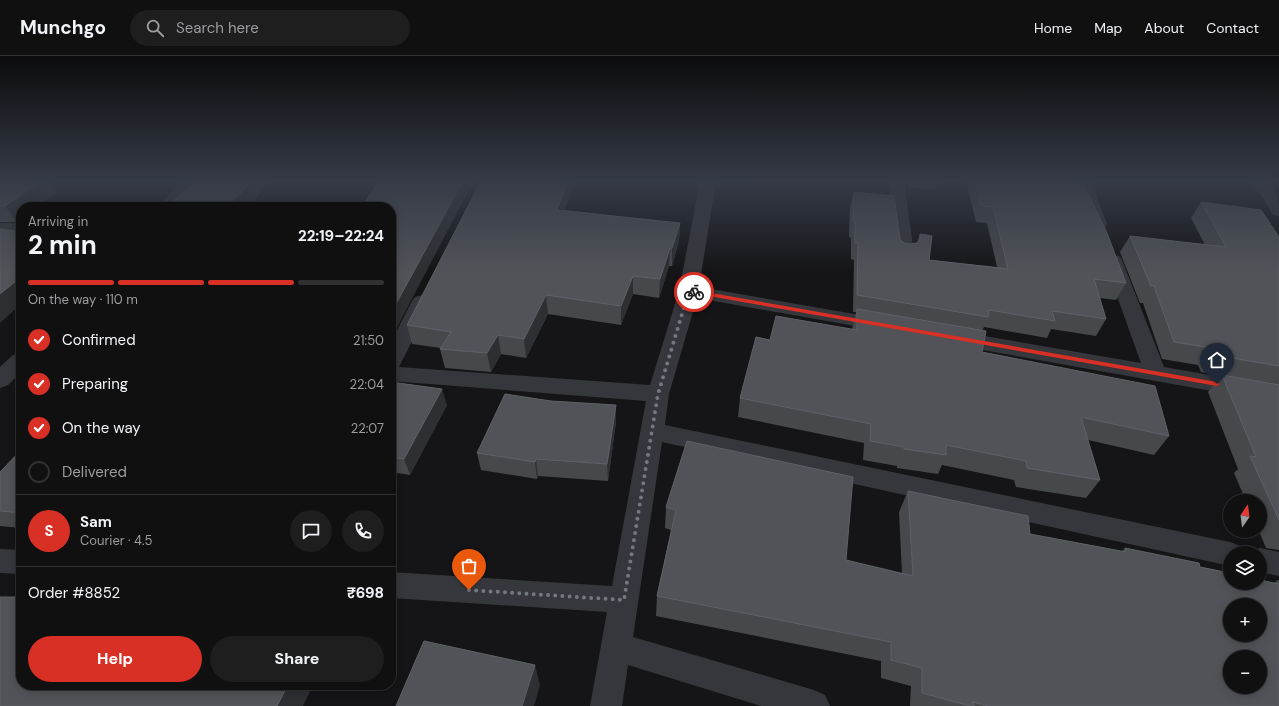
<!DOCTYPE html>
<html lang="en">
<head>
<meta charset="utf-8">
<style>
  :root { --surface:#101011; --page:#1e1e1f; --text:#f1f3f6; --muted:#9c9d9f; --line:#303031; --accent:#d93025 }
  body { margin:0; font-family:"DM Sans",sans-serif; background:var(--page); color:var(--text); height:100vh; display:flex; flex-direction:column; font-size:15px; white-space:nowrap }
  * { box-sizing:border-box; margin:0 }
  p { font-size:13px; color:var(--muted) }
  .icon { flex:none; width:22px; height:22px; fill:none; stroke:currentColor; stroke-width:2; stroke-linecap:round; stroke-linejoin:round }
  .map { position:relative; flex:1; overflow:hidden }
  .side { position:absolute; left:16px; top:146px; width:380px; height:488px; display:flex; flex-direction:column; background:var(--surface); border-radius:16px; box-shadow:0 2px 10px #0003,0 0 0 1px var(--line) }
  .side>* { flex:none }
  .needle { width:26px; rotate:14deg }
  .controls { position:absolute; left:1223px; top:438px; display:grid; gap:8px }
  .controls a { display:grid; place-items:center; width:44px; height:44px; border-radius:50%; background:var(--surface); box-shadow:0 2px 10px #0003,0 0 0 1px var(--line); font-size:20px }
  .pin { position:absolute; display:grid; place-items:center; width:34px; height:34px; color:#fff; margin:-41px -17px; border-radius:50% 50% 50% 0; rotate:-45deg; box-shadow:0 0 4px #0007 }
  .pin .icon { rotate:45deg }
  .courier { position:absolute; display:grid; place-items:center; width:40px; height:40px; margin:-20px; border:3px solid #d93025; border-radius:50%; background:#fff; color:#222; box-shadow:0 1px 5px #0007 }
  .overview em { font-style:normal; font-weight:700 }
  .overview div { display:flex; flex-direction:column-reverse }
  .overview { display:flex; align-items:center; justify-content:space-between; height:68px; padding:0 12px }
  h1 { font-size:26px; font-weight:700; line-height:30px }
  .bar { display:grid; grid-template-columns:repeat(4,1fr); gap:6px 4px; align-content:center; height:48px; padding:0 12px }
  .bar i { height:5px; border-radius:3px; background:var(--line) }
  .bar .active { background:var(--accent) }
  .bar p { grid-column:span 4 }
  .line { display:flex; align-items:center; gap:10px; padding:0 12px; border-top:1px solid var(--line) }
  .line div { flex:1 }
  .round { display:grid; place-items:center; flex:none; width:42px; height:42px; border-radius:21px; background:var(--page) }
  ol { padding:0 12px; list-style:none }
  li { display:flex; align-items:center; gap:12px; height:44px }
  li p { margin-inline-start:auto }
  li .icon { padding:4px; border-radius:50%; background:var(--accent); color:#fff; stroke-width:4 }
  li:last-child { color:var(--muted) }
  li i { width:22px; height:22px; border:2px solid var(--line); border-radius:50% }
  .action { display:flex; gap:8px; margin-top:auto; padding:8px 12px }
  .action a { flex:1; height:46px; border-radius:24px; background:var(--accent); color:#fff; font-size:16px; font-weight:700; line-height:46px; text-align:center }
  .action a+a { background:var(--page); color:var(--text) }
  header { display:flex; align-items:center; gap:24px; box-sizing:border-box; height:56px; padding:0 20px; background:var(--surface); border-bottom:1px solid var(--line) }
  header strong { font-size:19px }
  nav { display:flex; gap:22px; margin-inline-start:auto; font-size:14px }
  .search { width:280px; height:36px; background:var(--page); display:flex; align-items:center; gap:10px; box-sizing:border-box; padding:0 14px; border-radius:22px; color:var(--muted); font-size:15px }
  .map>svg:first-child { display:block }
</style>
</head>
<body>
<header>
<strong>Munchgo</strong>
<div class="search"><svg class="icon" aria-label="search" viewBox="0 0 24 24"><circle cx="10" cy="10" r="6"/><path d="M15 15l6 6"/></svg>Search here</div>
<nav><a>Home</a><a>Map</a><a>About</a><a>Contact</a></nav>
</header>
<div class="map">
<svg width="1279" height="650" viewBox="0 0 1279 650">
  <rect width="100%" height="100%" fill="#151517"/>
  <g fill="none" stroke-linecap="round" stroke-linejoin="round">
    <path fill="#36373c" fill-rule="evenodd" d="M 184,125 L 201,125 L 174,151 L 156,151 Z
      M 700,125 L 716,125 L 699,231 L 883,263 L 890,264 L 893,269 L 890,274 L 883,275 L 697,242 L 669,338 L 665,369 L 1230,486 L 1240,490 L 1243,497 L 1230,497 L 1230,510 L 662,386 L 633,581 L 814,634 L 825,639 L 830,650 L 761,650 L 628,609 L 622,650 L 590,650 L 607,556 L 391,542 L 391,516 L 612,530 L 646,345 L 391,325 L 391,286 L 412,245 L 415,241 L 422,239 L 429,241 L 432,245 L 399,311 L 650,329 L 679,235 Z
      M 888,125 L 904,125 L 914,198 L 911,202 L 905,203 L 899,202 L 896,198 Z
      M 1075,125 L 1091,125 L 1107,168 L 1105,172 L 1099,173 L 1093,172 L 1091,168 Z
      M 1245,125 C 1274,123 1279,133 1279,160 L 1273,159 L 1261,138 Z
      M 0,167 L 21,167 L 21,177 L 0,177 Z
      M 1113,199 L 1119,200 L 1122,204 L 1164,311 L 1279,331 L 1279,347 L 955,289 L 948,287 L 945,282 L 948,277 L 955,275 L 1141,307 L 1104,204 L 1107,200 Z
      M 21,297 L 21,316 L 8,329 L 0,332 L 0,311 L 13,299 Z
      M 1260,492 L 1279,496 L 1279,520 L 1260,516 L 1260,497 L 1249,497 Z
      M 0,493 L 21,494 L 21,518 L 0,517 Z"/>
  </g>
  <path fill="#46484c" d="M 0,125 L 57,136 L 21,151 L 21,162 L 17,166 L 0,166 Z
    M 481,125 L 571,125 L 572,134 L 564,154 L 680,167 L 679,185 L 672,210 L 669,210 L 659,242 L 633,238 L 621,269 L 548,258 L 526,302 L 501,298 L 491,316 L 445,312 L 440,293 L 441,292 L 412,288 L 407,269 Z
    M 908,125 L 938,125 L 935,134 L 908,131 Z
    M 966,125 L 1082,125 L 1126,227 L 1116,244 L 1100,242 L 1106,263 L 1096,280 L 1051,273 L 1047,282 L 984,271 L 982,275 L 982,296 L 1169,380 L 1154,399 L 1088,384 L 1100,424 L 1086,442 L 1016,431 L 1014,424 L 942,409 L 938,418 L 897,412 L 897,410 L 863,404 L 864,387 L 738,361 L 740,342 L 770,284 L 852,273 L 856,256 L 853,256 L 854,204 L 851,203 L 851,182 L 849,181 L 850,151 L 854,136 L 904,187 L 910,188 L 917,187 L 920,178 L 929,204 L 997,211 L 987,167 L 976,166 Z
    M 1201,146 L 1279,181 L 1279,494 L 1266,492 L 1259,475 L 1260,475 L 1260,445 L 1246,445 L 1234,417 L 1238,413 L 1208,336 L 1221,320 L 1201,316 L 1198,309 L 1162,303 L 1143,247 L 1140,247 L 1120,196 L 1130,180 L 1205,189 L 1191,162 Z
    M 391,326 L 447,349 L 410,419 L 391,416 Z
    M 616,366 L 608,425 L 538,420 L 537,423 L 481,414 L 477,397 Z
    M 687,385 L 846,504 L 902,518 L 899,456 L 908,435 L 1030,478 L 1122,495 L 1125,492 L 1200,511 L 1274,527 L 1278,524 L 1279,524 L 1279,650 L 910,650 L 911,630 L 881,622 L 881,605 L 656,560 L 657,540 L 671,474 L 665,472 L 666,451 Z
    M 21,394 L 21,472 L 0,470 L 0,416 Z"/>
  <path fill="#2e2f32" d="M 41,125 L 49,125 L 57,136 L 36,151 L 21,151 L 21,162 L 17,166 L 5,150 Z
    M 251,125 L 269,125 L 250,151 L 225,151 Z
    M 463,125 L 472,125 L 473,126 L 391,283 L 391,257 Z
    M 568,125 L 571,125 L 572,134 L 558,171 L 557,154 Z
    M 680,167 L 679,185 L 672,210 L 672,192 Z
    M 670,192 L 669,210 L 659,242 L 660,223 Z
    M 633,220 L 633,238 L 621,269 L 621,250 Z
    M 21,221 L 21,248 L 0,267 L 0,238 Z
    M 546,239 L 548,258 L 526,302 L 524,283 Z
    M 498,279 L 501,298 L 491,316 L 487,297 Z
    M 442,333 L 447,349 L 410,419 L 404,403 Z
    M 616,349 L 616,366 L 608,425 L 607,408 Z
    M 536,403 L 538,420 L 537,423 L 535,406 Z
    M 535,609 L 540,629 L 534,650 L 522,650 Z
    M 288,629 L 313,629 L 303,650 L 277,650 Z"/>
  <path fill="#515358" stroke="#5e6167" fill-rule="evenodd" d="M 0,125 L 41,125 L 5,150 L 0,150 Z
    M 199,125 L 251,125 L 240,138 L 225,151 L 165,151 Z
    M 380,125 L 463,125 L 391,257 L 391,151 L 361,151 Z
    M 481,125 L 568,125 L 557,154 L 680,167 L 672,192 L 670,192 L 660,223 L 633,220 L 621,250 L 546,239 L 524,283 L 498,279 L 487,297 L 440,293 L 451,276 L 407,269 Z
    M 975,125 L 1082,125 L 1107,177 L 1126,227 L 1094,223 L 1106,263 L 1052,255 L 1055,265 L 989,254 L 988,261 L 857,239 L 858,187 L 855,187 L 855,166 L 853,165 L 854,136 L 894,140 L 900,183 L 904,187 L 910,188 L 917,187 L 920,183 L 920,178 L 932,180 L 929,204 L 1008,213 L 993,151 L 981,150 Z
    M 1201,146 L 1261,154 L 1279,181 L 1279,310 L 1214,299 L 1211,292 L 1174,286 L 1154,230 L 1151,230 L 1130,180 L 1226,191 Z
    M 0,173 L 21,176 L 21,221 L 0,238 Z
    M 857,253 L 986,275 L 982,296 L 1155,330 L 1169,380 L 1081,361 L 1100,424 L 1027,412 L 1026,405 L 946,389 L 946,399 L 904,393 L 904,391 L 870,385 L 871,368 L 740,342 L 756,281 L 770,284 L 776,260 L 857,274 Z
    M 1222,319 L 1279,329 L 1279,464 L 1250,400 L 1256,401 Z
    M 391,326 L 442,333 L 404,403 L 391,401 Z
    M 505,338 L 551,345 L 616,349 L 607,408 L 536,403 L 535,406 L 477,397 Z
    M 687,385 L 853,421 L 846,504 L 913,520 L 908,435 L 1028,460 L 1030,478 L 1126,496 L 1125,492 L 1199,507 L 1200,511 L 1230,517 L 1230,527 L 1260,527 L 1260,524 L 1279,528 L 1279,650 L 988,650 L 973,646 L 974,650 L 970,650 L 922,637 L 922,612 L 891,604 L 891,586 L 657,540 L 676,454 L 666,451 ZM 1230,549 L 1260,549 L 1260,579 L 1230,579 ZM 1230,601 L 1260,601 L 1260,631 L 1230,631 Z
    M 21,394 L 21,457 L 0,455 L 0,416 Z
    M 0,541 L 21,541 L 21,629 L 288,629 L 277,650 L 0,650 Z
    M 424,585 L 535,609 L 522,650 L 396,650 Z"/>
  <linearGradient id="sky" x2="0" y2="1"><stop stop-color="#0c0c0d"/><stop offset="0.58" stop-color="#353b47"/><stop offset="1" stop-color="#353b47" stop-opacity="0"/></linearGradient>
  <rect width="1279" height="216" fill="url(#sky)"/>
  <path fill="#d93025" d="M 694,234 L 1217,326 L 1220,328 L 1217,330 L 692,237 L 691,236 Z"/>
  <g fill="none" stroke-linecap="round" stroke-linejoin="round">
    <path stroke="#737880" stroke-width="4" stroke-dasharray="0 7.2" d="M 469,534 L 624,544 L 658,338 L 689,235 L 694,236"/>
  </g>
</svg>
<div class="controls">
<a><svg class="needle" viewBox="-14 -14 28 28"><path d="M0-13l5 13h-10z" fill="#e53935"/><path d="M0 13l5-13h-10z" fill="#9c9d9f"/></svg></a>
<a><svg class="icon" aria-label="layers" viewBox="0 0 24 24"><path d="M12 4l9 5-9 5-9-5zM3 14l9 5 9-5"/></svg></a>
<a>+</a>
<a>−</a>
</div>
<div class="pin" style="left:469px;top:534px;background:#ea580c"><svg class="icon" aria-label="bag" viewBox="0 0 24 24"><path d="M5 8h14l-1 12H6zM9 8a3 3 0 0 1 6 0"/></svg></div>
<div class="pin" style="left:1217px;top:328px;background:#1f2937"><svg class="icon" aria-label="home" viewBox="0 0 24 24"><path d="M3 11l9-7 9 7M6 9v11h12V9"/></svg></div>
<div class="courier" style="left:694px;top:236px"><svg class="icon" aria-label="bike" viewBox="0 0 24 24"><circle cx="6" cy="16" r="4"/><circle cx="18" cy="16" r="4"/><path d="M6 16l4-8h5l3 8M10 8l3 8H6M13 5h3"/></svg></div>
<section class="side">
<div class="overview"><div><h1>2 min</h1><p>Arriving in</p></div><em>22:19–22:24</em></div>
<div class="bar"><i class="active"></i><i class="active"></i><i class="active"></i><i></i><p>On the way · 110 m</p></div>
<ol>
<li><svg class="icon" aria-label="check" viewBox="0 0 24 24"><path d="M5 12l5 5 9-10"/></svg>Confirmed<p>21:50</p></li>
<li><svg class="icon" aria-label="check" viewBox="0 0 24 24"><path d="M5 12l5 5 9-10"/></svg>Preparing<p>22:04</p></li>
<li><svg class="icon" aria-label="check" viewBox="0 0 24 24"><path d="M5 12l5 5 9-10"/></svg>On the way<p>22:07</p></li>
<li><i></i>Delivered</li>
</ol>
<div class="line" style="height:72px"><b class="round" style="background:var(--accent);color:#fff">S</b><div><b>Sam</b><p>Courier · 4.5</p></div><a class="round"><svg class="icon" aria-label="chat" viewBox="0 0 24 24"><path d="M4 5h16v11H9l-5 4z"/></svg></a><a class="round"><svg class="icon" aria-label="phone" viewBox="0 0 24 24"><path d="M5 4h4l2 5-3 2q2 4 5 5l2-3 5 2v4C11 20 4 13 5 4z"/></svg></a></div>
<div class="line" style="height:52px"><div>Order #8852</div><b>₹698</b></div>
<div class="action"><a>Help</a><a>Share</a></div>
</section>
</div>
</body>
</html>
